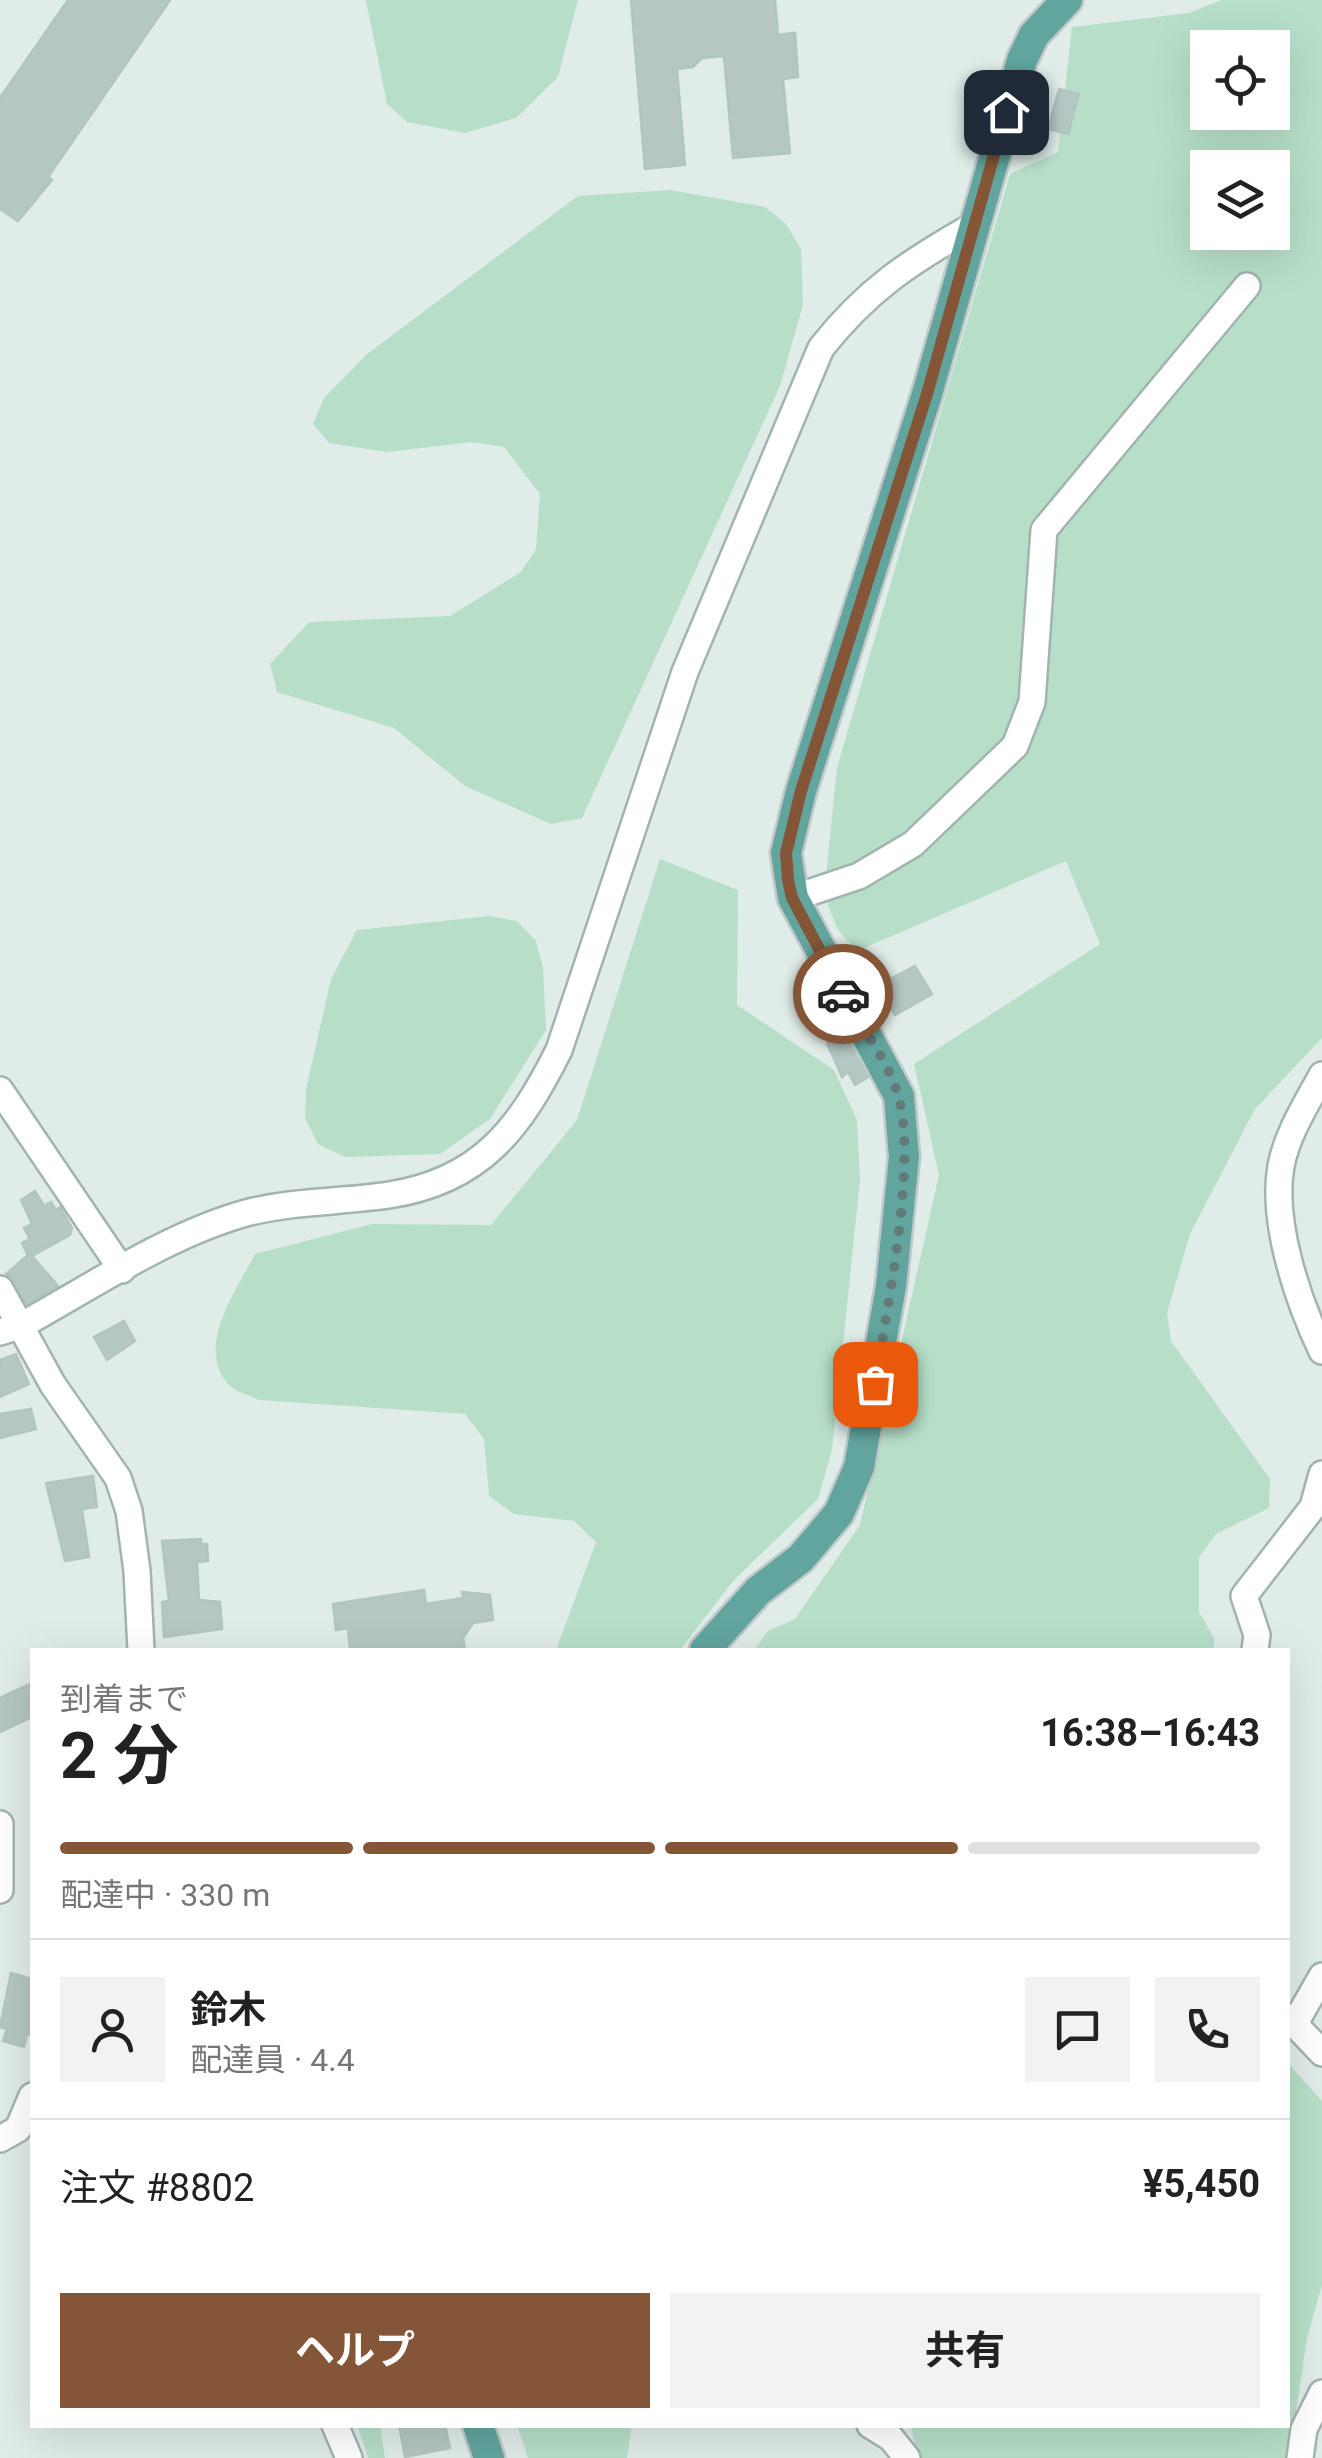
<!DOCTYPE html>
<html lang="ja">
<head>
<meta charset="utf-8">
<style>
  :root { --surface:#fff; --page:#f2f2f2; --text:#222; --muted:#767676; --line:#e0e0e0; --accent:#845536 }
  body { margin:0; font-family:Roboto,"Noto Sans JP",sans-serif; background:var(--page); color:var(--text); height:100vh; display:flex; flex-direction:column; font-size:38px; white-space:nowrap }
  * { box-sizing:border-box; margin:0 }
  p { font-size:32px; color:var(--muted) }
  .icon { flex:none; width:55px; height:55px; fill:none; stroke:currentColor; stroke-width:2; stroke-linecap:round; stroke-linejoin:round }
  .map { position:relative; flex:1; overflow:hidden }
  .drawer { position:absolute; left:30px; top:1648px; width:1260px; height:780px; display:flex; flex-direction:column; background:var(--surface); border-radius:0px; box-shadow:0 10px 40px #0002 }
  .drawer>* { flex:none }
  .fabs { position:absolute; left:1190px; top:30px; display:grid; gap:20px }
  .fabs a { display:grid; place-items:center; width:100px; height:100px; border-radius:0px; background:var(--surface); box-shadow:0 10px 40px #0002; font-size:50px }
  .pin { position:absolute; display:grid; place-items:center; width:85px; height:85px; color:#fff; margin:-42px; border-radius:20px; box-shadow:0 5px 15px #0006 }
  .courier { position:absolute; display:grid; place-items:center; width:100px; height:100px; margin:-50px; border:8px solid #845536; border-radius:50%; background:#fff; color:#222; box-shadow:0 2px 12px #0007 }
  .headline em { font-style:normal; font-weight:700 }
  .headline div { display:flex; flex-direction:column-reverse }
  .headline { display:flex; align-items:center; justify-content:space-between; height:170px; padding:0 30px }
  h1 { font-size:65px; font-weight:700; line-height:75px }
  .bar { display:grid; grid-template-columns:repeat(4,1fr); gap:15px 10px; align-content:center; height:120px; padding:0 30px }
  .bar i { height:12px; border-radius:8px; background:var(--line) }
  .bar .current { background:var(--accent) }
  .bar p { grid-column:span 4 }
  .line { display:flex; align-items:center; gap:25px; padding:0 30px; border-top:2px solid var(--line) }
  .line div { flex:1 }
  .round { display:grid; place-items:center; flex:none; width:105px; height:105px; border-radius:0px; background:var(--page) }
  .action { display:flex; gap:20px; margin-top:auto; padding:20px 30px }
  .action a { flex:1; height:115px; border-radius:0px; background:var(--accent); color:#fff; font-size:40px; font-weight:700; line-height:115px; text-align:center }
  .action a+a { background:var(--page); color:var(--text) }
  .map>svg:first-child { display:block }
</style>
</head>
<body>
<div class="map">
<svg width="1322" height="2458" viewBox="0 0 1322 2458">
  <rect width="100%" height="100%" fill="#e0ece8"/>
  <path fill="#b7dfc8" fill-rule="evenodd" d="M 366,0 L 578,0 L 558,77 L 516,118 L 465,133 L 407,122 L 387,104 Z
    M 1221,0 L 1322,0 L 1322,1038 L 1255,1109 L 1190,1234 L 1167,1313 L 1171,1341 L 1270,1479 L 1269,1508 L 1216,1534 L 1199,1557 L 1199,1612 L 1214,1638 L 1214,1650 L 754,1650 L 768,1631 L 795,1619 L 860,1525 L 939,1175 L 914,1064 L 1100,944 L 1066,861 L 857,951 L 838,930 L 828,906 L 826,876 L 837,768 L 1010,174 L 1058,152 L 1072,27 L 1189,13 ZM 1208,48 L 1272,48 L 1272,112 L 1208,112 ZM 1208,168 L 1272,168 L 1272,232 L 1208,232 Z
    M 670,190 L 765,207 L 786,224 L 801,249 L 803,305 L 780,386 L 582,818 L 551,824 L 465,786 L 394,728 L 277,692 L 270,664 L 309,622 L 450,616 L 521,572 L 536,549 L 540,494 L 504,447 L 472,442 L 387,452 L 329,443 L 313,424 L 324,398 L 366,355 L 578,196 Z
    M 660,859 L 738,890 L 737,1005 L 834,1070 L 857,1120 L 860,1180 L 832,1450 L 818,1499 L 733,1581 L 680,1650 L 556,1650 L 596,1542 L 574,1521 L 514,1514 L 489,1496 L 484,1439 L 465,1414 L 259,1400 C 251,1396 237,1392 230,1386 C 193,1348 237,1290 255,1254 L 372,1224 L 491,1225 L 577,1120 Z
    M 490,916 L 517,921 L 536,941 L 543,968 L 546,1030 L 490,1119 L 440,1154 L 345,1157 L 318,1144 L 305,1118 L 306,1089 L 331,979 L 357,930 Z
    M 1288,2063 L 1322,2101 L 1322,2285 L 1307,2338 L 1289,2458 L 917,2458 L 911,2425 L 1288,2425 Z
    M 357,2425 L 380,2425 L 385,2458 L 368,2458 Z
    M 517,2425 L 632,2425 L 627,2458 L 528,2458 Z"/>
  <path fill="#b5c7c2" stroke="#b2c6c1" stroke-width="2.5" d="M 68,0 L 170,0 L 48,177 L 52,180 L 18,221 L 0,209 L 0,98 Z
    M 631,0 L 775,0 L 778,35 L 795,33 L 798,77 L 783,79 L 790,153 L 733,158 L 724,56 L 702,58 L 693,67 L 677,69 L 685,165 L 645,169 Z
    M 1059,89 L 1079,94 L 1068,134 L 1048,129 Z
    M 915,966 L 932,994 L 895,1015 L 877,986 Z
    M 844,1034 L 868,1077 L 855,1085 L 848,1072 L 842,1077 L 827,1043 Z
    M 35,1191 L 44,1206 L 51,1202 L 56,1210 L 60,1207 L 72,1228 L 70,1235 L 32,1256 L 58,1286 L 27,1304 L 6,1274 L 28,1255 L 22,1243 L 30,1239 L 24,1228 L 32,1224 L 21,1200 Z
    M 124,1321 L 135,1341 L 107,1360 L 94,1337 Z
    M 16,1354 L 29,1384 L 0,1397 L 0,1360 Z
    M 31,1409 L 36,1429 L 0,1438 L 0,1414 Z
    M 93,1476 L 97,1507 L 82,1509 L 89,1557 L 65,1561 L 46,1483 Z
    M 201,1539 L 201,1544 L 207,1544 L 208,1561 L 197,1562 L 199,1600 L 220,1602 L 222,1629 L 164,1637 L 162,1602 L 169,1601 L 162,1541 Z
    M 424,1590 L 426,1604 L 463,1598 L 462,1592 L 490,1595 L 493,1620 L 473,1623 L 463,1638 L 465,1650 L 350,1649 L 348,1628 L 336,1630 L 333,1604 Z
    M 32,1683 L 32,1717 L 0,1732 L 0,1698 Z
    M 11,1973 L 32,1979 L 32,2036 L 27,2034 L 24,2047 L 3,2041 L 7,2029 L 0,2027 Z
    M 399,2425 L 445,2425 L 450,2448 L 405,2457 Z"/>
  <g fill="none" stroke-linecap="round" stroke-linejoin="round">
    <g stroke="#a2b4b0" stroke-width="30">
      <path id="minor" d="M 793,898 L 859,876 L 913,844 L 1015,746 L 1032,702 L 1044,530 L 1247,286
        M 1322,1075 C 1307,1103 1287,1134 1281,1166 C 1271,1222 1298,1301 1322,1351
        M 0,1090 L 122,1270
        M 0,1289 L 53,1385 L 118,1478 L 129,1511 L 137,1571 L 141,1650
        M 0,1332 L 22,1325 C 93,1286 167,1235 246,1213 C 292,1201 342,1202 389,1195 C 481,1181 520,1128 559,1050 L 685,672 L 821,348 C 867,290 908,263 971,227
        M 1255,1650 L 1257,1635 L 1244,1596 L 1313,1507 L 1322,1474
        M 0,1824 L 0,1890
        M 1288,2017 L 1322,2053
        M 1294,2025 L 1322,1976
        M 0,2139 L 18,2129 L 32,2096
        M 335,2425 L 349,2458
        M 870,2425 L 891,2438 L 907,2458
        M 1300,2458 L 1304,2429 L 1322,2393"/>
    </g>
    <g stroke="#c0c9c8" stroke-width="35">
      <path id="major" d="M 705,1650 L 758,1591 L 801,1558 L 839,1513 L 859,1467 L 891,1286 L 904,1157 L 899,1096 L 793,898 L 786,853 L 801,791 L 927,394 L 1022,60 L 1034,35 L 1067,0
        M 478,2425 L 489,2458"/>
    </g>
    <use href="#minor" stroke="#fff" stroke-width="25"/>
    <use href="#major" stroke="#61a59e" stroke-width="30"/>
  </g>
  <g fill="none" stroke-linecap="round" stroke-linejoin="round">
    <path stroke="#637b77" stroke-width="10" stroke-dasharray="0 18" d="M 843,994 C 861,1028 887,1058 898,1095 C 918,1163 886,1312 875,1384"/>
    <path stroke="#845536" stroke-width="12" d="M 843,994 L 792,898 L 788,880 L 786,853 L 801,791 L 927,394 L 1006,112"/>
  </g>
</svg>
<div class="fabs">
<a><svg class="icon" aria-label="locate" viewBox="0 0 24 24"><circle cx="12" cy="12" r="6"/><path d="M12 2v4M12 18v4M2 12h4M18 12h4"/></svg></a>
<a><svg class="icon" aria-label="layers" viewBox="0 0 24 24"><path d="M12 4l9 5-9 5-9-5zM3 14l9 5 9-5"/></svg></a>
</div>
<div class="pin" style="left:875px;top:1384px;background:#ea580c"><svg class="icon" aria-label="bag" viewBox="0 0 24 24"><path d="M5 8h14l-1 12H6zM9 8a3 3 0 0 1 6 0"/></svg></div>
<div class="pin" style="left:1006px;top:112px;background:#1f2937"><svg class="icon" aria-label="home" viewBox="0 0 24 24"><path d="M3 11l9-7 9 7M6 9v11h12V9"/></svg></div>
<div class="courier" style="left:843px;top:994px"><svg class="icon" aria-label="car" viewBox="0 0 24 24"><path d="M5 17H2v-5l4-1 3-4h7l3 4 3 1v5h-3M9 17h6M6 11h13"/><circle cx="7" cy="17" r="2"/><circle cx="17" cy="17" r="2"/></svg></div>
<section class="drawer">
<div class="headline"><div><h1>2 分</h1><p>到着まで</p></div><em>16:38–16:43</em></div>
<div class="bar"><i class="current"></i><i class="current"></i><i class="current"></i><i></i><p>配達中 · 330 m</p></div>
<div class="line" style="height:180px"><a class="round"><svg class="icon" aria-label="person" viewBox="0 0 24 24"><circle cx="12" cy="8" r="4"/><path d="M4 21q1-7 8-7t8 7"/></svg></a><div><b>鈴木</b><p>配達員 · 4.4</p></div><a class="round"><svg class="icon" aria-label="chat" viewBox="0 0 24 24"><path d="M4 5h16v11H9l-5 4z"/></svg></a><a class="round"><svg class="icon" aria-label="phone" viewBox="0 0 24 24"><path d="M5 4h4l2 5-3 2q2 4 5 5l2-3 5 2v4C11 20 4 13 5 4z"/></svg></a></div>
<div class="line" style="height:130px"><div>注文 #8802</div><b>¥5,450</b></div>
<div class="action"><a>ヘルプ</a><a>共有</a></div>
</section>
</div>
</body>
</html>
